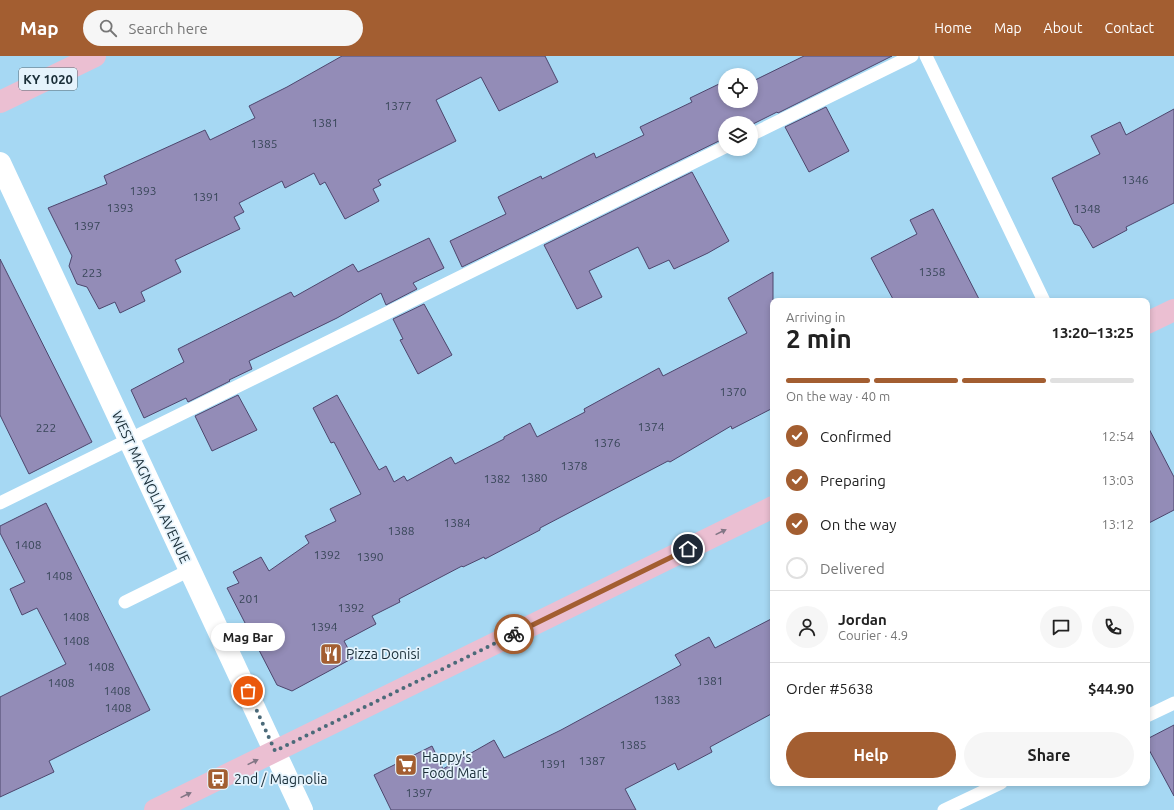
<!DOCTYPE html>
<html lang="en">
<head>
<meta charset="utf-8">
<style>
  :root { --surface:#fff; --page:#f6f6f6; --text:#222; --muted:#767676; --line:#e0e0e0; --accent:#a35e31 }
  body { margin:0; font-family:Ubuntu,sans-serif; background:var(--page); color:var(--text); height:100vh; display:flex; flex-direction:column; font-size:15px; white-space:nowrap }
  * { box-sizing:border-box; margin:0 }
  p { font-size:13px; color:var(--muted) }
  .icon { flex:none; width:22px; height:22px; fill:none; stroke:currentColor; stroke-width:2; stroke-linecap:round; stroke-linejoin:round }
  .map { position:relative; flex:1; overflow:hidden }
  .sheet { position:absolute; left:770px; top:242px; width:380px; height:488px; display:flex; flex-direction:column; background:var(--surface); border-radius:8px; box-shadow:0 2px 6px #0003 }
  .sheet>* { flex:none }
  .fabs { position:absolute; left:718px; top:12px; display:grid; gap:8px }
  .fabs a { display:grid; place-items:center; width:40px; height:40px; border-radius:50%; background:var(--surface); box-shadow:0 2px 6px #0003; font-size:20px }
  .pin { position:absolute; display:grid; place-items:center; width:34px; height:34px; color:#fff; margin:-17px; border:2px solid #fff; border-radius:50%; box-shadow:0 1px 4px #0007 }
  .courier { position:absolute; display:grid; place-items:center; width:40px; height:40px; margin:-20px; border:3px solid #a35e31; border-radius:50%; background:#fff; color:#222; box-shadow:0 1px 5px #0007 }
  .bubble { position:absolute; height:28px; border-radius:14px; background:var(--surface); box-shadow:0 2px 6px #0003; font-size:13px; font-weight:600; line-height:28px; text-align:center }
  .summary em { font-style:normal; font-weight:600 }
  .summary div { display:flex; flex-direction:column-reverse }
  .summary { display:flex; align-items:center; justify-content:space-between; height:68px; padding:0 16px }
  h1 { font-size:26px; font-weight:600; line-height:30px }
  .bar { display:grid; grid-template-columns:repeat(4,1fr); gap:6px 4px; align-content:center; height:48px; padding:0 16px }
  .bar i { height:5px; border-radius:3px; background:var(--line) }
  .bar .active { background:var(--accent) }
  .bar p { grid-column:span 4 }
  .line { display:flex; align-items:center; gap:10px; padding:0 16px; border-top:1px solid var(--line) }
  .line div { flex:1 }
  .round { display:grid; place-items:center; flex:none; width:42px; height:42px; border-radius:21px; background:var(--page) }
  ol { padding:0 16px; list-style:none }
  li { display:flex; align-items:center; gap:12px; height:44px }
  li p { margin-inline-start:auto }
  li .icon { padding:4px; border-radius:50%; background:var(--accent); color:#fff; stroke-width:4 }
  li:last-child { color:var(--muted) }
  li i { width:22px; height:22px; border:2px solid var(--line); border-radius:50% }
  .button { display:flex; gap:8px; margin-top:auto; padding:8px 16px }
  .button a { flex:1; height:46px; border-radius:24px; background:var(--accent); color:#fff; font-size:16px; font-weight:600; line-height:46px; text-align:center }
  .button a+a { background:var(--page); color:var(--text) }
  header { display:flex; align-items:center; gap:24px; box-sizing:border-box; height:56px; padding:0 20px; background:var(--accent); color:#fff }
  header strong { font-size:19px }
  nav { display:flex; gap:22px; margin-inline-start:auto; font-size:14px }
  .search { width:280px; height:36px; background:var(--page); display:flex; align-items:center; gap:10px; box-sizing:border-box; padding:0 14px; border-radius:22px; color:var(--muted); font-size:15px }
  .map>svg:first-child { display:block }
</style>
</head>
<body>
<header>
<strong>Map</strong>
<div class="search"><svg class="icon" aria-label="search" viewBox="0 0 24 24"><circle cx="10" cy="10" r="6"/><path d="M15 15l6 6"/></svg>Search here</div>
<nav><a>Home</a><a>Map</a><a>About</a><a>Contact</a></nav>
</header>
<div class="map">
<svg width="1174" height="754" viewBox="0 0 1174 754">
  <rect width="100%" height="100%" fill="#a6d8f3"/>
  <path fill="#938cb7" stroke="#4d466d" d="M 342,0 L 545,0 L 558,26 L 499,55 L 481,21 L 436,44 L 456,85 L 378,124 L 381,129 L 373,133 L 379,145 L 345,163 L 325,126 L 320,129 L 314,117 L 285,132 L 282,125 L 239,147 L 244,156 L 234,161 L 240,173 L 175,204 L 181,216 L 141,236 L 145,245 L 120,257 L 115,246 L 99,253 L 87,231 L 77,228 L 69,210 L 72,200 L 48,152 L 107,128 L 104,120 L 205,74 L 210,84 L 255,62 L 249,50 L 287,31 Z
    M 804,0 L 892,0 L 778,57 L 777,56 L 751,69 L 751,67 L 725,67 L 725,82 L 462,211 L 450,185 L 506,158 L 498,141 L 541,120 L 542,123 L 594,97 L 596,102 L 644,79 L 640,71 L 692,46 L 690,42 L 719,28 L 725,39 L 725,45 L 751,45 L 751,26 Z
    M 826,51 L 849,95 L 809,116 L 785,71 Z
    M 1174,53 L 1174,147 L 1126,171 L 1127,174 L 1093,192 L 1080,170 L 1074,168 L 1052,122 L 1100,98 L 1091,80 L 1120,66 L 1126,79 Z
    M 692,116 L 729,185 L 708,197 L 674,213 L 669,204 L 649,213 L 638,191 L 589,215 L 602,241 L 577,253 L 544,189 Z
    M 933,153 L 980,245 L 894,245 L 871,202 L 917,178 L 910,164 Z
    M 429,182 L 444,212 L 413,227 L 417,233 L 386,249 L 381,237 L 337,262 L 249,305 L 252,313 L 229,324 L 230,325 L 188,346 L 186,342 L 144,362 L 131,334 L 184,306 L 178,293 L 291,236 L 294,241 L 353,208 L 358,216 Z
    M 0,203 L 92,386 L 29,418 L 0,359 Z
    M 773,216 L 773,352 L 732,373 L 731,370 L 670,406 L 668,405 L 540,472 L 540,474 L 485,503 L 484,501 L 463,511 L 462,510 L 399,543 L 400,546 L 372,560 L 376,568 L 344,585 L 353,602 L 292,635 L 277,629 L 227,532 L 239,527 L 233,516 L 261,501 L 269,515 L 309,487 L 305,480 L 336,465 L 330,453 L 361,438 L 334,386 L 331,387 L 313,352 L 337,339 L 379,414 L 386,410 L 394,426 L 404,420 L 407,425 L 451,401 L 455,408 L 504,383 L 504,381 L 530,367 L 537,381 L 585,356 L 584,353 L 659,312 L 663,320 L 747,277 L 728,242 Z
    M 424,248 L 452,299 L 418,318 L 400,284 L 403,283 L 393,263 Z
    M 238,339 L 257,374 L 212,395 L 195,360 Z
    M 1147,369 L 1174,421 L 1174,454 L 1147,468 Z
    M 46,447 L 150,654 L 49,705 L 54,716 L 0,741 L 0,641 L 66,608 L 37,552 L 22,559 L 10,533 L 25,526 L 0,477 L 0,470 Z
    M 773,562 L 773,657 L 710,691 L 712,696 L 678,714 L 675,707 L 625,733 L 636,754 L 391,754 L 374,719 L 432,690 L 443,713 L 494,684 L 504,702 L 561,674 L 681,609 L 675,599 L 709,581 L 715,592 Z
    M 1174,669 L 1174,740 L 1147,690 L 1147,683 Z"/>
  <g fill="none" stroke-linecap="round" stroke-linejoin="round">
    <path stroke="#fff" stroke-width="13" d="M 926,0 L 1044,245
      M 751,79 L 912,0
      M 0,447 L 725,91
      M 125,546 L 190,514
      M 1147,660 L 1174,647
      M 944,754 L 1001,727"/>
    <path stroke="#fff" stroke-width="22" d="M 0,107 L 302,754"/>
    <path stroke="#ebbfd2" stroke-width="22" d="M 0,46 L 95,0
      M 1147,267 L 1174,254
      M 155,754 L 773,451"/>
  </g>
  <defs><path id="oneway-solid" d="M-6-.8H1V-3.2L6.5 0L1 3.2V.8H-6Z"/></defs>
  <g fill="#827685">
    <use href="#oneway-solid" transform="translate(721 476) rotate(-26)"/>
    <use href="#oneway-solid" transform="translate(253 706) rotate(-26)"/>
    <use href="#oneway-solid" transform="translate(186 739) rotate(-26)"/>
  </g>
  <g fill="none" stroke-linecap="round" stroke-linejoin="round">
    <path stroke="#4b6a79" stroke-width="4" stroke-dasharray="0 7.2" d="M 248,635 L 275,695 L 514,578"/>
    <path stroke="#a35e31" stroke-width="5" d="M 514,578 L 688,493"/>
  </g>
  <defs>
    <g id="restaurant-square" transform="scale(1.15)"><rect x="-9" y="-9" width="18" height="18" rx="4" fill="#a35e31" stroke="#e5f3fc"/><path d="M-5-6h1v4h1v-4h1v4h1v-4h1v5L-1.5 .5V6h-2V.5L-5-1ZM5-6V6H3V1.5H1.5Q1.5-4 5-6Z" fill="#fff"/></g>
    <g id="supermarket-square" transform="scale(1.15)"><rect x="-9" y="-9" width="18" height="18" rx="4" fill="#a35e31" stroke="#e5f3fc"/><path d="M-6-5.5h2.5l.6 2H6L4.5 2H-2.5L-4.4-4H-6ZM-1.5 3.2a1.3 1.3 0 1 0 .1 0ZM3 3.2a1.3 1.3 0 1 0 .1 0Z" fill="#fff"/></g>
    <g id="bus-square" transform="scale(1.15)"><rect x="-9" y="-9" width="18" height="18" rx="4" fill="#a35e31" stroke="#e5f3fc"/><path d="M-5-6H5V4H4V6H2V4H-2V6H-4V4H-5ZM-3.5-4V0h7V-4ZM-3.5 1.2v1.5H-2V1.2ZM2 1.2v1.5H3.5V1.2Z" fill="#fff"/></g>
  </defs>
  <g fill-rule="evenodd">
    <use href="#restaurant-square" x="331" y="598"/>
    <use href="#supermarket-square" x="406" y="709"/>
    <use href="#bus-square" x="218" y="723"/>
  </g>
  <g text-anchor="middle" stroke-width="3.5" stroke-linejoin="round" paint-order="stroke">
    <g font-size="12" fill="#384658">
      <text x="398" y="54">1377</text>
      <text x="325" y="71">1381</text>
      <text x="264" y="92">1385</text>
      <text x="1135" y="128">1346</text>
      <text x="143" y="139">1393</text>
      <text x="206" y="145">1391</text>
      <text x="120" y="156">1393</text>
      <text x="1087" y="157">1348</text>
      <text x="87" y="174">1397</text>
      <text x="932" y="220">1358</text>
      <text x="92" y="221">223</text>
      <text x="733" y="340">1370</text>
      <text x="651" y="375">1374</text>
      <text x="46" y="376">222</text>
      <text x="607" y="391">1376</text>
      <text x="574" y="414">1378</text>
      <text x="534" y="426">1380</text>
      <text x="497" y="427">1382</text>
      <text x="457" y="471">1384</text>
      <text x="401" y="479">1388</text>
      <text x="28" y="493">1408</text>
      <text x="327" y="503">1392</text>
      <text x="370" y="505">1390</text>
      <text x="59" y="524">1408</text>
      <text x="249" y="547">201</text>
      <text x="351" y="556">1392</text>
      <text x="76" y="565">1408</text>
      <text x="324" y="575">1394</text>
      <text x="76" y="589">1408</text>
      <text x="101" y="615">1408</text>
      <text x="710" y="629">1381</text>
      <text x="61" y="631">1408</text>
      <text x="117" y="639">1408</text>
      <text x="667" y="648">1383</text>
      <text x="118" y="656">1408</text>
      <text x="633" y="693">1385</text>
      <text x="592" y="709">1387</text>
      <text x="553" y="712">1391</text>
      <text x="419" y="741">1397</text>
    </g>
    <rect fill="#e5f3fc" stroke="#576973" stroke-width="1" x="19" y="12" width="58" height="22" rx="3"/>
    <g font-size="13" font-weight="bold" fill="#1a2e38">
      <text x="48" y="28">KY 1020</text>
    </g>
    <g font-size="14" fill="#1a2e38" stroke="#e5f3fc">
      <text transform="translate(151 431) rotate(65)" y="5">WEST MAGNOLIA AVENUE</text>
    </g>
    <g font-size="14" fill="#1a2e38" stroke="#e5f3fc" text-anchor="start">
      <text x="346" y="603">Pizza Donisi</text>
      <text x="422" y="706">Happy's<tspan x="422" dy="16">Food Mart</tspan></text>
      <text x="234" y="728">2nd / Magnolia</text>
    </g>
  </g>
</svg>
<div class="fabs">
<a><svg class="icon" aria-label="locate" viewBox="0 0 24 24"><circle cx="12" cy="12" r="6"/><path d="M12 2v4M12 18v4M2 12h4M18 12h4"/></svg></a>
<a><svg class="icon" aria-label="layers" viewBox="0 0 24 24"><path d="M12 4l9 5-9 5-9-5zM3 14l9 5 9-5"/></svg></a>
</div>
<div class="pin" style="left:248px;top:635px;background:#ea580c"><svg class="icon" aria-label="bag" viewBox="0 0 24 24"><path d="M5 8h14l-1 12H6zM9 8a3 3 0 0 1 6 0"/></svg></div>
<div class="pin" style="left:688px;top:493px;background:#1f2937"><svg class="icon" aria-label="home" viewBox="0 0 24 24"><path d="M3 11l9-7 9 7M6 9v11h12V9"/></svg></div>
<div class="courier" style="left:514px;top:578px"><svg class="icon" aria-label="bike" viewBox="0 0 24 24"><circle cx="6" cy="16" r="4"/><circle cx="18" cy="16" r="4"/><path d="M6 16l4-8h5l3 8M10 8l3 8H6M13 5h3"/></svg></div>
<div class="bubble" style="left:211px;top:567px;width:74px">Mag Bar</div>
<section class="sheet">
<div class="summary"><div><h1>2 min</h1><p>Arriving in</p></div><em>13:20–13:25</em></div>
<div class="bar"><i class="active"></i><i class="active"></i><i class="active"></i><i></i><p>On the way · 40 m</p></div>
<ol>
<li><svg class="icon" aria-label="check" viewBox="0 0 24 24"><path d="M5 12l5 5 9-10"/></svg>Confirmed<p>12:54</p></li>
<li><svg class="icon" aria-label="check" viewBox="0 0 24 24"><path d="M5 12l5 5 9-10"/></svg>Preparing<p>13:03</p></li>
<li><svg class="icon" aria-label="check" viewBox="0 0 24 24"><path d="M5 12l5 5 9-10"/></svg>On the way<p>13:12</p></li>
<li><i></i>Delivered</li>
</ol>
<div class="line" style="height:72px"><a class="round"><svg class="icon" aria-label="person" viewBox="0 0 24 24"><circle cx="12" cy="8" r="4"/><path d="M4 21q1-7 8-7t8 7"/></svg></a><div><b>Jordan</b><p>Courier · 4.9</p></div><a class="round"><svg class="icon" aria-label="chat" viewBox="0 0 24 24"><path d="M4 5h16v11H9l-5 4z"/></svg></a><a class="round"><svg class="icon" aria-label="phone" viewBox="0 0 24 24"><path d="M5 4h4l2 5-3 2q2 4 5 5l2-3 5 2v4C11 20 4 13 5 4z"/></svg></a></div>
<div class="line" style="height:52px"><div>Order #5638</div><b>$44.90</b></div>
<div class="button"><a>Help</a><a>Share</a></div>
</section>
</div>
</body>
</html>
